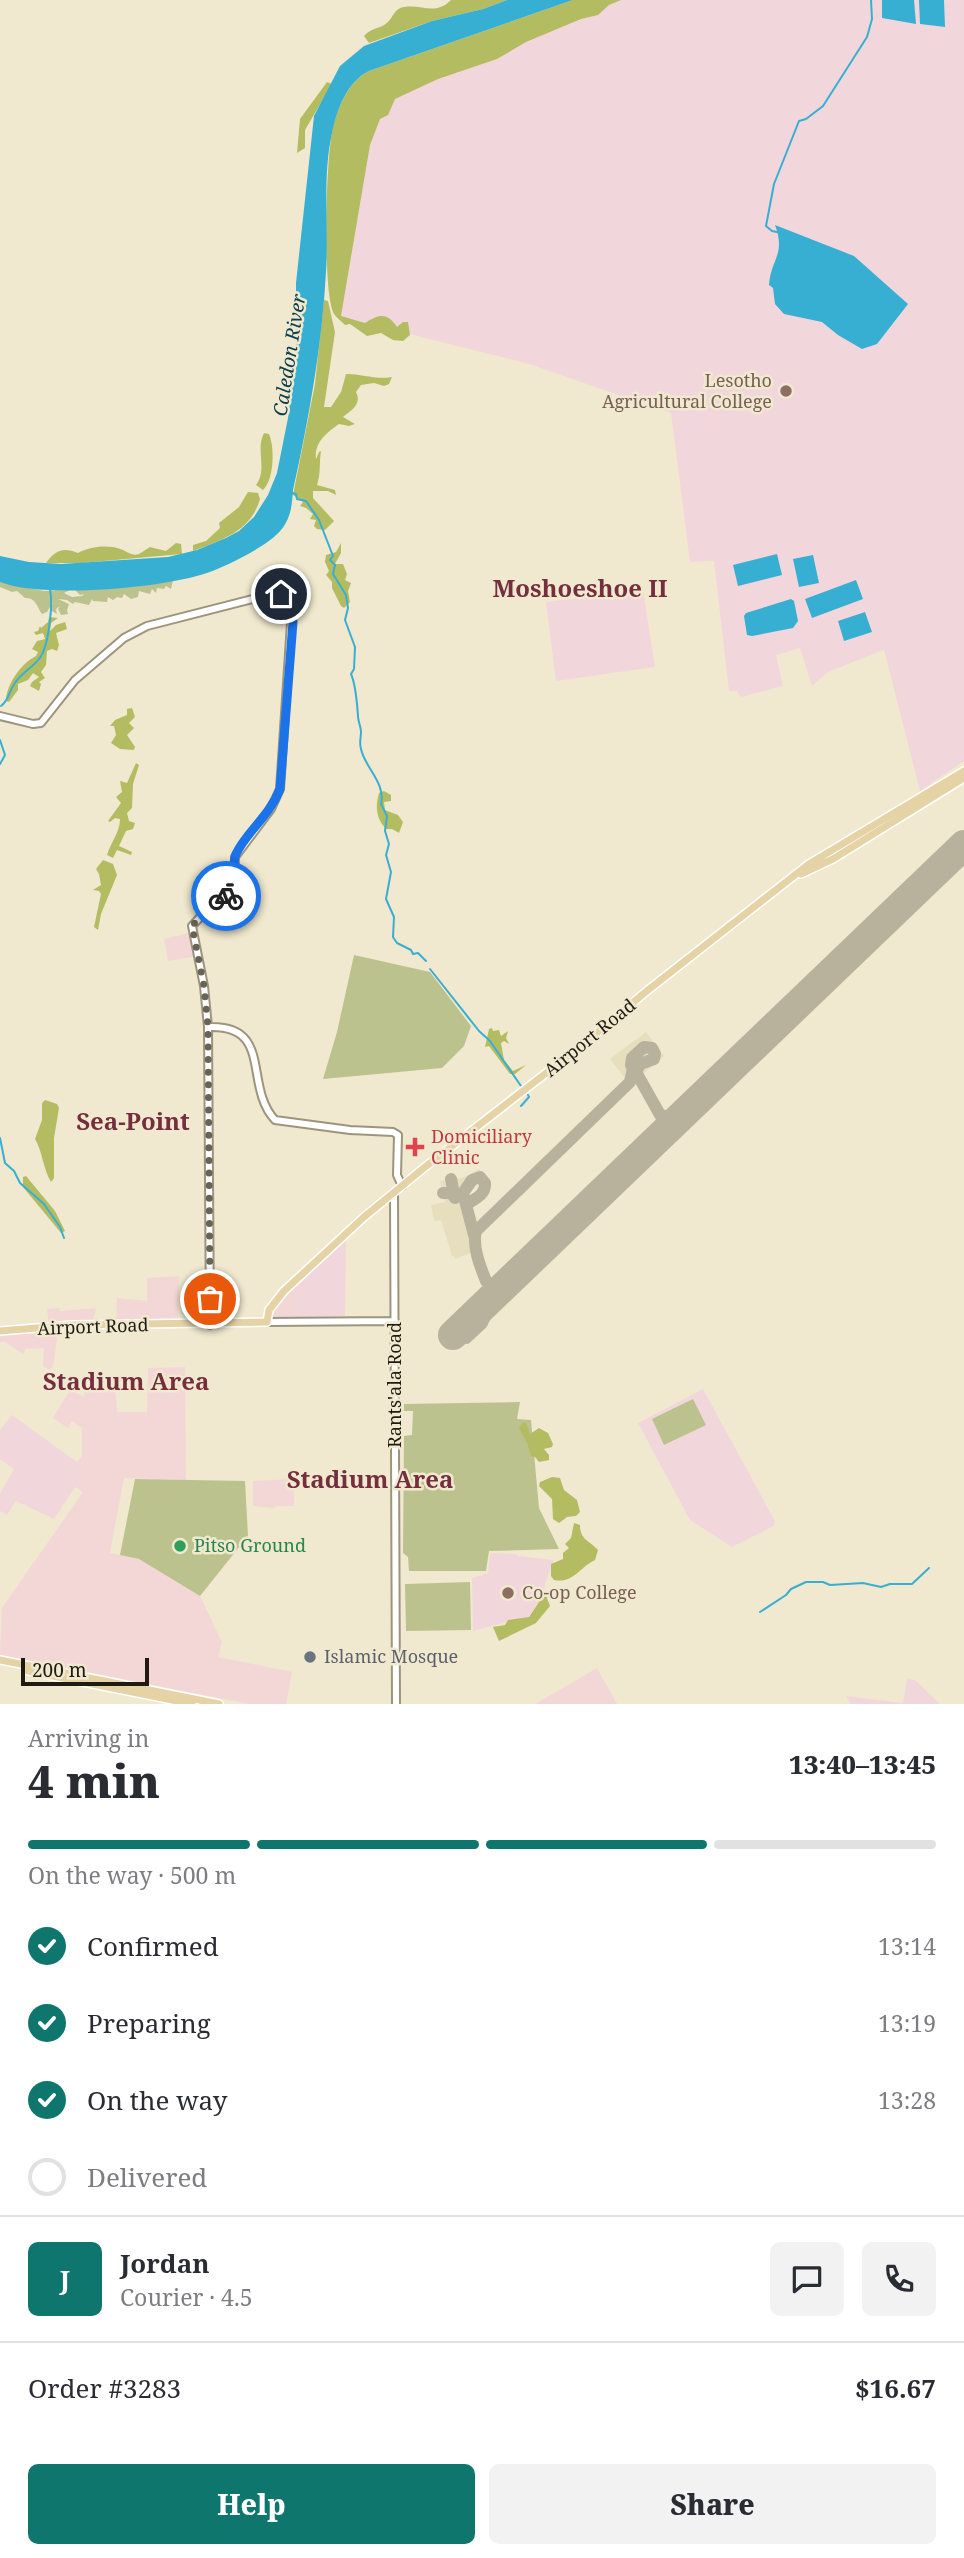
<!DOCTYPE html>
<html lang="en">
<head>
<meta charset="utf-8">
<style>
  :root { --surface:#fff; --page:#f2f2f3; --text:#2b2b33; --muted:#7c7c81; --line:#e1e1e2; --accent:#0f766e }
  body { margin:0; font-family:"Noto Serif",serif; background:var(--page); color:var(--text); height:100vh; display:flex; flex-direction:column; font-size:26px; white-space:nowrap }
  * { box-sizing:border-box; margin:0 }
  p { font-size:23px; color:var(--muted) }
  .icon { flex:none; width:38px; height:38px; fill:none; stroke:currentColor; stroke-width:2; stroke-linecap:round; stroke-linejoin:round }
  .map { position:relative; height:1704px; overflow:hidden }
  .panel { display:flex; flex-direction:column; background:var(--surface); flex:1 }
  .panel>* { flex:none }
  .scale { position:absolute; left:21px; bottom:18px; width:128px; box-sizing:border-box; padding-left:7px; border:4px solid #1e1b12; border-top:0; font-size:19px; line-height:24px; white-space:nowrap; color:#1e1b12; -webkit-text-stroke:5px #f0e9cf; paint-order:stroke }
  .pin { position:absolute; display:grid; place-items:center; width:60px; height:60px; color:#fff; margin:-30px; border:4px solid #fff; border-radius:50%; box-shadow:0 2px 7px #0007 }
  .courier { position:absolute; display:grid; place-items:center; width:70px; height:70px; margin:-35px; border:5px solid #1a73e8; border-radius:50%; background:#fff; color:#222; box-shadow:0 2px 9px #0007 }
  .head em { font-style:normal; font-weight:800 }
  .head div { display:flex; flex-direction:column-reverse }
  .head { display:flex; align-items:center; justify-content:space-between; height:119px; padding:0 28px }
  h1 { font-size:46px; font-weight:800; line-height:52px }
  .bar { display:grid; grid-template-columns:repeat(4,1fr); gap:10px 7px; align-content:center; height:84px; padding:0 28px }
  .bar i { height:9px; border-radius:5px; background:var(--line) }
  .bar .on { background:var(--accent) }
  .bar p { grid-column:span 4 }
  .line { display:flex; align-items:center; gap:18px; padding:0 28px; border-top:2px solid var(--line) }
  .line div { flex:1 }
  .round { display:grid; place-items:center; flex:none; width:74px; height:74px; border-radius:10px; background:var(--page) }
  ol { padding:0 28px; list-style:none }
  li { display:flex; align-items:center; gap:21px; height:77px }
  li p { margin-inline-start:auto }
  li .icon { padding:7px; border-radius:50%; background:var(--accent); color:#fff; stroke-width:4 }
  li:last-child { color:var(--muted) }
  li i { width:38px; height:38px; border:4px solid var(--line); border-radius:50% }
  .button { display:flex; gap:14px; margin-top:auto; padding:14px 28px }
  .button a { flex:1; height:80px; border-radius:10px; background:var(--accent); color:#fff; font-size:28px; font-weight:800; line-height:80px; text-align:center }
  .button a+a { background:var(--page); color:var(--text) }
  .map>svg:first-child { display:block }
</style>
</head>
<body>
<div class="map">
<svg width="964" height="1704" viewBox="0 0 964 1704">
  <rect width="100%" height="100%" fill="#f0e9cf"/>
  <path fill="#f2d7d6" d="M 193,932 L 198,956 L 168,961 L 164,939 Z
    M 179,1276 L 178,1320 L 116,1323 L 117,1298 L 147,1301 L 147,1278 Z
    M 298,1279 L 298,1319 L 271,1320 L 272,1310 Z
    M 59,1308 L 60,1311 L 96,1308 L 93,1323 L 49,1325 L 47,1309 Z
    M 56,1332 L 58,1333 L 53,1367 L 49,1370 L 43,1366 L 44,1348 L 26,1349 L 23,1354 L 5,1342 L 0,1342 L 0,1334 Z
    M 185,1367 L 186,1480 L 124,1478 L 110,1553 L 139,1559 L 200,1596 L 222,1642 L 218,1657 L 292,1672 L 286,1704 L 249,1704 L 0,1655 L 2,1608 L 83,1492 L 75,1487 L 82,1477 L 77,1462 L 82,1456 L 82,1428 L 72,1421 L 68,1428 L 53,1418 L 64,1399 L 71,1390 L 84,1397 L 84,1385 L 115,1385 L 117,1412 L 147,1412 L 148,1368 Z
    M 290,1479 L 294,1481 L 294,1506 L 275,1506 L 275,1508 L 253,1506 L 253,1481 Z
    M 597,1668 L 617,1704 L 535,1704 L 542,1700 Z"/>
  <path fill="#e7debe" d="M 646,1032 L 664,1056 L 630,1085 L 610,1059 Z
    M 479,1169 L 485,1180 L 466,1192 L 482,1249 L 455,1259 L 454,1256 L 452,1256 L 441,1220 L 434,1221 L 431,1205 L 445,1202 L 440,1181 L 462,1178 Z"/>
  <path fill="#f1d7db" d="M 606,0 L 964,0 L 964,761 L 920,791 L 884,650 L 828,672 L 812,686 L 800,648 L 776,655 L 783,686 L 741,697 L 737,691 L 729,691 L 714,561 L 690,562 L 671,413 L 526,363 L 341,317 L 337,272 L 384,92 Z
    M 643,590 L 655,667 L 556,681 L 546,602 Z
    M 346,1239 L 345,1316 L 298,1318 L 298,1279 Z
    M 703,1389 L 775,1521 L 774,1526 L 732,1547 L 690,1520 L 638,1423 Z
    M 12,1415 L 77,1462 L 82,1477 L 54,1519 L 16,1501 L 7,1515 L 0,1511 L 0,1494 L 14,1469 L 0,1459 L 0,1430 Z
    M 490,1553 L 516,1554 L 518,1556 L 554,1560 L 545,1583 L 544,1603 L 537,1604 L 528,1617 L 473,1631 L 472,1578 L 488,1573 Z
    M 907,1679 L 915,1680 L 940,1704 L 851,1704 L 846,1696 L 903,1703 Z"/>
  <path fill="#bcc28e" d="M 173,580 L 171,589 L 166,586 L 164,589 L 157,588 L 156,593 L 152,589 L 150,594 L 139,591 L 138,597 L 131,599 L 124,594 L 122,598 L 117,597 L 113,600 L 108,597 L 107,602 L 93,601 L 92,599 L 89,605 L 75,602 L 73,604 L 67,600 L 58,599 L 69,604 L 67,610 L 68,614 L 61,615 L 58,609 L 60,606 L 56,609 L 57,614 L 50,610 L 53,602 L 47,612 L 42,614 C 38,609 36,597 25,598 L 17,591 L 12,592 L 0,587 L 0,582 L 44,591 L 70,590 L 64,593 L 72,597 L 82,596 L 84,594 L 80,595 L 75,590 L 140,586 Z
    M 354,955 L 430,972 L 471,1026 L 464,1046 L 442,1068 L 323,1079 L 337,1032 Z
    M 693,1399 L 706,1425 L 664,1445 L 652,1419 Z
    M 520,1402 L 517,1419 L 531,1420 L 539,1508 L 559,1549 L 489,1551 L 486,1571 L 409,1571 L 408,1557 L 403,1553 L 404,1436 L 412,1435 L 413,1411 L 404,1411 L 404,1404 Z
    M 135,1479 L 245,1481 L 248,1536 L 200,1596 L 139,1559 L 120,1555 Z
    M 470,1582 L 471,1630 L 406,1631 L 405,1584 Z"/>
  <path fill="#b4bc62" d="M 451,0 L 507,0 L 483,9 L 432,21 L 369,43 L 364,36 C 372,27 381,29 388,22 C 393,17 395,8 404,7 C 423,4 435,16 451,0 Z
    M 573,0 L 621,0 L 609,5 L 598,15 L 581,19 L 526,42 L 497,59 L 438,79 L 395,99 L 388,115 L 380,119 L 370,145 L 341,316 L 365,323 C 379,314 387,312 397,327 L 403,322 L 408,322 L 410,335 L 403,341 L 393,340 L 381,333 L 367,336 L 350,324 L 345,325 C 342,322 337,318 334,314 C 322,293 326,153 333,127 C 339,105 348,82 369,71 Z
    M 327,82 L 332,84 L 305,130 L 305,148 L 297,153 L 300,119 Z
    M 324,300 L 328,301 L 335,332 L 324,407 L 331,407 L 341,392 L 346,374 C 363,374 376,380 392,377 L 389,384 L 384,386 L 374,383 L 361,385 L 356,392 C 362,404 352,410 343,417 L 355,424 L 349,426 L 339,424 C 326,433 314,443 316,459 L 319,452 L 321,451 C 319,464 321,473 317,485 L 335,490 L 336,495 L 328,491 L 313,491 L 313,498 L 334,521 L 325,530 L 317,529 L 314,526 L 316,520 L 310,519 L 313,514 L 306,508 L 300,506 L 303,502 L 293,495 L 315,384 Z
    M 264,433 L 269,434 C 275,448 274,480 263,490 L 256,485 C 268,469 255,450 264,433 Z
    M 248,492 L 258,493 L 260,499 C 251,531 222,540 193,551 L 193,545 L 206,541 L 220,528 L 219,523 L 239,507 Z
    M 176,543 L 181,544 L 182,554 L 81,563 L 46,563 C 55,550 64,547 78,553 C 90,546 110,544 123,550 C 129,553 133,556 139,554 C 143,552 146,549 150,547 L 166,551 Z
    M 341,543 L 341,553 L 335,564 L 343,564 L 347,574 L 345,580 L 351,583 L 348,591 L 350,602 L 344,608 L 341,606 L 332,588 L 332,582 L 326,575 L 329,571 L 325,562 L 326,555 L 336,552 Z
    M 49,617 L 58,618 L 51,623 L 50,631 L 56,625 L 65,622 L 67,629 L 56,633 L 59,645 L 57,651 L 52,649 L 47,651 L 46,665 L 41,672 L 45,678 L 39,682 L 41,684 L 39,691 L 30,686 L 32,682 L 39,677 L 33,673 L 28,680 L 18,684 L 18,690 L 9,702 L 6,701 C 6,686 20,664 36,656 L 38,652 L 32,649 L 37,641 L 45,639 L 43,633 L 36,635 L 34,632 L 38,631 L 40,626 L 41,628 L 48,622 Z
    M 132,708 L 135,717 L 129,723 L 134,728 L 127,735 L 135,747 L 134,750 L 120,749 L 111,743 L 116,735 L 114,726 L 110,726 L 115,720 L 127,715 L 127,709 Z
    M 136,763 L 139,765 L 133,784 L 132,808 L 127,813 L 129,821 L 135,823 L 133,829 L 126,831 L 119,846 L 132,852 L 131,855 L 117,850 L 113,858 L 107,855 C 111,842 120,832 120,819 L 115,818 L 110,822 L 108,821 L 121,803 L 116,797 L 122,792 L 120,781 L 127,783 Z
    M 384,791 L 391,795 L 391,801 L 384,802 L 385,810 L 398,815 L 403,822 L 399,833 L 392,829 L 386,829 C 376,818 375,807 379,793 Z
    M 103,860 L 113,864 L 117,875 L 101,914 L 98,930 L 94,927 L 101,894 L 99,891 L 93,890 L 101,885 L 99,874 L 96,869 Z
    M 492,1028 L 493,1031 L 499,1030 L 501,1036 L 508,1031 L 506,1038 L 509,1044 L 504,1041 L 501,1043 L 504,1060 L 513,1071 L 526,1065 L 515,1074 L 510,1074 L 489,1046 L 485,1047 L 489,1029 Z
    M 45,1100 L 57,1104 L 59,1108 L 54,1138 L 54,1178 L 51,1182 C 43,1169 43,1153 35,1139 L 42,1120 L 42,1103 Z
    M 26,1176 L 55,1211 L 65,1231 L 61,1233 L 23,1187 L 23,1177 Z
    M 523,1422 L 526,1423 L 530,1434 L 539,1428 L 548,1433 L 553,1444 L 552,1447 L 544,1449 L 549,1455 L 549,1460 L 539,1462 L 535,1457 L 531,1456 L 527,1443 L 519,1428 Z
    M 552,1477 L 560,1478 L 564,1490 L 577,1500 L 580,1512 L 576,1516 L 567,1517 L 559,1523 L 553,1519 L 552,1499 L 539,1486 L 540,1482 Z
    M 574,1523 L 580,1525 C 580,1540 589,1540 598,1550 L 595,1560 C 580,1567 573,1584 554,1580 L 551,1576 L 551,1564 L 563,1559 L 563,1553 L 569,1548 L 565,1544 L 571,1538 Z
    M 545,1593 L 550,1606 L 536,1623 L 499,1641 L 493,1627 L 505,1625 L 508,1620 L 529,1617 Z"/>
  <path fill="#37afd3" d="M 507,0 L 573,0 L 369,71 C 347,82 337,109 332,133 C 322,178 329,227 326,272 C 322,346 309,418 293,490 C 292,505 291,518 281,530 C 268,546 227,566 207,573 C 163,588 43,599 0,582 L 0,556 L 29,562 L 61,564 L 168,557 L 197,550 L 226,538 L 239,531 L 254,517 L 268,495 L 277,473 L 288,418 L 296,348 L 296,283 L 314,116 L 340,66 L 364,46 L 432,21 L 483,9 Z
    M 882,0 L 914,0 L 916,24 L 882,18 Z
    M 919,0 L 944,0 L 945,27 L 920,24 Z
    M 775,225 L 854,256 L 908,304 L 877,344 L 862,349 L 838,335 L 822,322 L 784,314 L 775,304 L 773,288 L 769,285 C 771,258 786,255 775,225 Z
    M 777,554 L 782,575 L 738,586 L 733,565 Z
    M 813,555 L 819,583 L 799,587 L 793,559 Z
    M 856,580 L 863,599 L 812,618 L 805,599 Z
    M 791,599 L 794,601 L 798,621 L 793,628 L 752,636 L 747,635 L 744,616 L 746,613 Z
    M 865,612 L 872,632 L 844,641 L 838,621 Z"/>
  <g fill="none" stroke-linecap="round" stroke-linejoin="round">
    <path stroke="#37afd3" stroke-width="2" d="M 777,232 L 772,231 L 766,226 L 774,184 L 799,121 L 806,119 L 823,106 L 867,37 L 872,19 L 871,0
      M 292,493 L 296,494 L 297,499 L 306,501 L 319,520 L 333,556 L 330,560 L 335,565 L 333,574 L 346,595 L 348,608 L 345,620 L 355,647 L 354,669 L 351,674 C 356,685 357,703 358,716 C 358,721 361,727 361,732 C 361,738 359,742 361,749 C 365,768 386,783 381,804 L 387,816 L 385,831 L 389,844 L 386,855 L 391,872 L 386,899 L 394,917 L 393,937 L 397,943 L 411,950 L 413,954 L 418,953 L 426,961
      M 1,706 C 9,700 9,691 15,683 C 21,673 32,668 39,659 C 49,647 53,605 50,589
      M 0,740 L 5,755 L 0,764
      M 430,969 L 479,1031 L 490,1041 L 521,1086
      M 521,1106 L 529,1097 L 528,1095
      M 0,1138 L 5,1163 L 14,1171 L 20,1183 L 44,1204 L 60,1227 L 64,1238
      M 760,1612 L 786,1595 L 791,1589 L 806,1582 L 823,1582 L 830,1585 L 863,1583 L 881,1587 L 890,1584 L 912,1584 L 929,1568"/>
    <path stroke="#b8b29d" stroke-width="12" d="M 637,1075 L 631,1065 L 632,1058 L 644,1047 L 652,1048 L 655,1054 L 654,1059 L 640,1064 L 636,1072 L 663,1120 L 663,1129 L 659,1138
      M 660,1114 L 667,1118 L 680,1117
      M 443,1193 L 451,1193 L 455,1198 L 451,1179
      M 466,1205 C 474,1199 486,1195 485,1183 L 480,1177 L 472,1180 L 463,1193 L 474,1235
      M 506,1284 L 494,1286 L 486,1281 C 480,1266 472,1246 476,1231 L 630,1082 L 633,1068
      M 472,1316 L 457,1323 L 454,1331 L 457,1336 L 466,1338 L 482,1323 L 495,1295"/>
    <path stroke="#b8b29d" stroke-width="30" d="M 453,1335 L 964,845"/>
    <g stroke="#9c957e" stroke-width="10">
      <path id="minor" d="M 0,716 L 33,724 L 41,723 L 75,680 L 124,638 L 147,626 L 276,593 L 285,596 L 292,608 L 280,789 L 271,809 L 235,857 L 234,887 L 228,895 L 204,913 L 192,926 L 204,986 L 208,1027 L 210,1325
        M 208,1027 C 274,1024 243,1086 275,1120 L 350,1130 L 393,1132 L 398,1135 L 397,1175 L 402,1186
        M 394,1193 L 396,1704
        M 267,1322 L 395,1321"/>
    </g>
    <g stroke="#fff" stroke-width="10">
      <path id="major" d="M 801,874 L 833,859 L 964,778
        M 0,1331 L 73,1325 L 267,1322 L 269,1310 L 284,1291 L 364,1217 L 425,1167 L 581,1046 L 648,990 L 809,864 L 964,771
        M 0,1660 L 219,1704
        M 28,1671 L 192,1704"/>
    </g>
    <use href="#minor" stroke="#fff" stroke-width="6"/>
    <use href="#major" stroke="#e5d3a6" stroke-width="7"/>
  </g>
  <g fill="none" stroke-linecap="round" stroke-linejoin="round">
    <path stroke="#686354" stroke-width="7" stroke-dasharray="0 12.6" d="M 210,1299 L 208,1027 L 204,986 L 192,926 L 204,913 L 226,896"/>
    <path stroke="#1a73e8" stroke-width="9" d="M 226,896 C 240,883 230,869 236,854 C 247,831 269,817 280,789 L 293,622 L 290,601 L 281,594"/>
  </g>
  <g fill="#8d6e63" stroke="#f0e9cf" stroke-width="2.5">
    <circle cx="786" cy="391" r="7"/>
    <circle cx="508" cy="1593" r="7"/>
  </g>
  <path fill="#e0444e" stroke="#f0e9cf" stroke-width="2.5" d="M411.5 1136.5h7v7h7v7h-7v7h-7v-7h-7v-7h7z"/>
  <circle fill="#2e9e5b" stroke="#f0e9cf" stroke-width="2.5" cx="180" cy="1546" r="7"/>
  <circle fill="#6b7280" stroke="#f0e9cf" stroke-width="2.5" cx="310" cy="1657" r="7"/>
  <g text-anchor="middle" stroke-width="5" stroke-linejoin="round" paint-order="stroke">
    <g font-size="18" fill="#785e54" stroke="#f0e9cf" text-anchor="end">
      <text x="772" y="387">Lesotho<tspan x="772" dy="21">Agricultural College</tspan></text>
      <text x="522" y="1599" text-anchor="start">Co-op College</text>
    </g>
    <g font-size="18" fill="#1e1b12" stroke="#f0e9cf">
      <text transform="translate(590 1038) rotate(-39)" y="6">Airport Road</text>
      <text transform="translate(93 1327) rotate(-2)" y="6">Airport Road</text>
      <text transform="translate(395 1385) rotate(-90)" y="6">Rants'ala Road</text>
    </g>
    <g font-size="18" fill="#be3a42" stroke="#f0e9cf" text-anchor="start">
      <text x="431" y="1143">Domiciliary<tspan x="431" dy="21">Clinic</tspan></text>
    </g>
    <g font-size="18" fill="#27864d" stroke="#f0e9cf" text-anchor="start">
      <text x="194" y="1552">Pitso Ground</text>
    </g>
    <g font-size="18" fill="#5b616d" stroke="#f0e9cf" text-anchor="start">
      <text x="324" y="1663">Islamic Mosque</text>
    </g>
    <g font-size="19" font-style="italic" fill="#0c404f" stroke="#f0e9cf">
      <text transform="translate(289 355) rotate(-81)" y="7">Caledon River</text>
    </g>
    <g font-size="24" font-weight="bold" fill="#742e3d" stroke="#f0e9cf">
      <text x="580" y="597">Moshoeshoe II</text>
      <text x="133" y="1130">Sea-Point</text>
      <text x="126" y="1390">Stadium Area</text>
      <text x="370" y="1488">Stadium Area</text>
    </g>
  </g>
</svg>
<div class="scale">200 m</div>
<div class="pin" style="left:210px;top:1299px;background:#ea580c"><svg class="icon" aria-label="bag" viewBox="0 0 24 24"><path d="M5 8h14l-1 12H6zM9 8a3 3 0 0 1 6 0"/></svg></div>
<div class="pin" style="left:281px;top:594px;background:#1f2937"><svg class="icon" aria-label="home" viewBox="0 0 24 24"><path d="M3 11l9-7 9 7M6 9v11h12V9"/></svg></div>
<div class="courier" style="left:226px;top:896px"><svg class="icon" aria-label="bike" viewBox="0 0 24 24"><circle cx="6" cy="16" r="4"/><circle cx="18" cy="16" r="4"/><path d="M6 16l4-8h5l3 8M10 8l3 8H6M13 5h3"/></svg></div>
</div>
<section class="panel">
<div class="head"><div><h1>4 min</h1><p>Arriving in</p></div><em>13:40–13:45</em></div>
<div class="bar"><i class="on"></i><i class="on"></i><i class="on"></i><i></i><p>On the way · 500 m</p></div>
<ol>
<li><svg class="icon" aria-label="check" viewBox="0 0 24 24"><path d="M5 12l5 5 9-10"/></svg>Confirmed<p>13:14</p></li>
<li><svg class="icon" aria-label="check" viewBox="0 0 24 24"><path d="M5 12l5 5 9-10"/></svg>Preparing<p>13:19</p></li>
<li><svg class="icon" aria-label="check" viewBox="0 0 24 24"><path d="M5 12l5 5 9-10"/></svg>On the way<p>13:28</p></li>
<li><i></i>Delivered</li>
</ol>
<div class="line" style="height:126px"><b class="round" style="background:var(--accent);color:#fff">J</b><div><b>Jordan</b><p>Courier · 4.5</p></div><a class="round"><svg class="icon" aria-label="chat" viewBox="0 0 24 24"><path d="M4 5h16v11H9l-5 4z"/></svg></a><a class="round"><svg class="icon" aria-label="phone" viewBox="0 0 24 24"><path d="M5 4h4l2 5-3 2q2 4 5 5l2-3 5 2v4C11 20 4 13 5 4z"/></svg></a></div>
<div class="line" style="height:91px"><div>Order #3283</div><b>$16.67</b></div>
<div class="button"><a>Help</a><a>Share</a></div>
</section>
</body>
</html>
